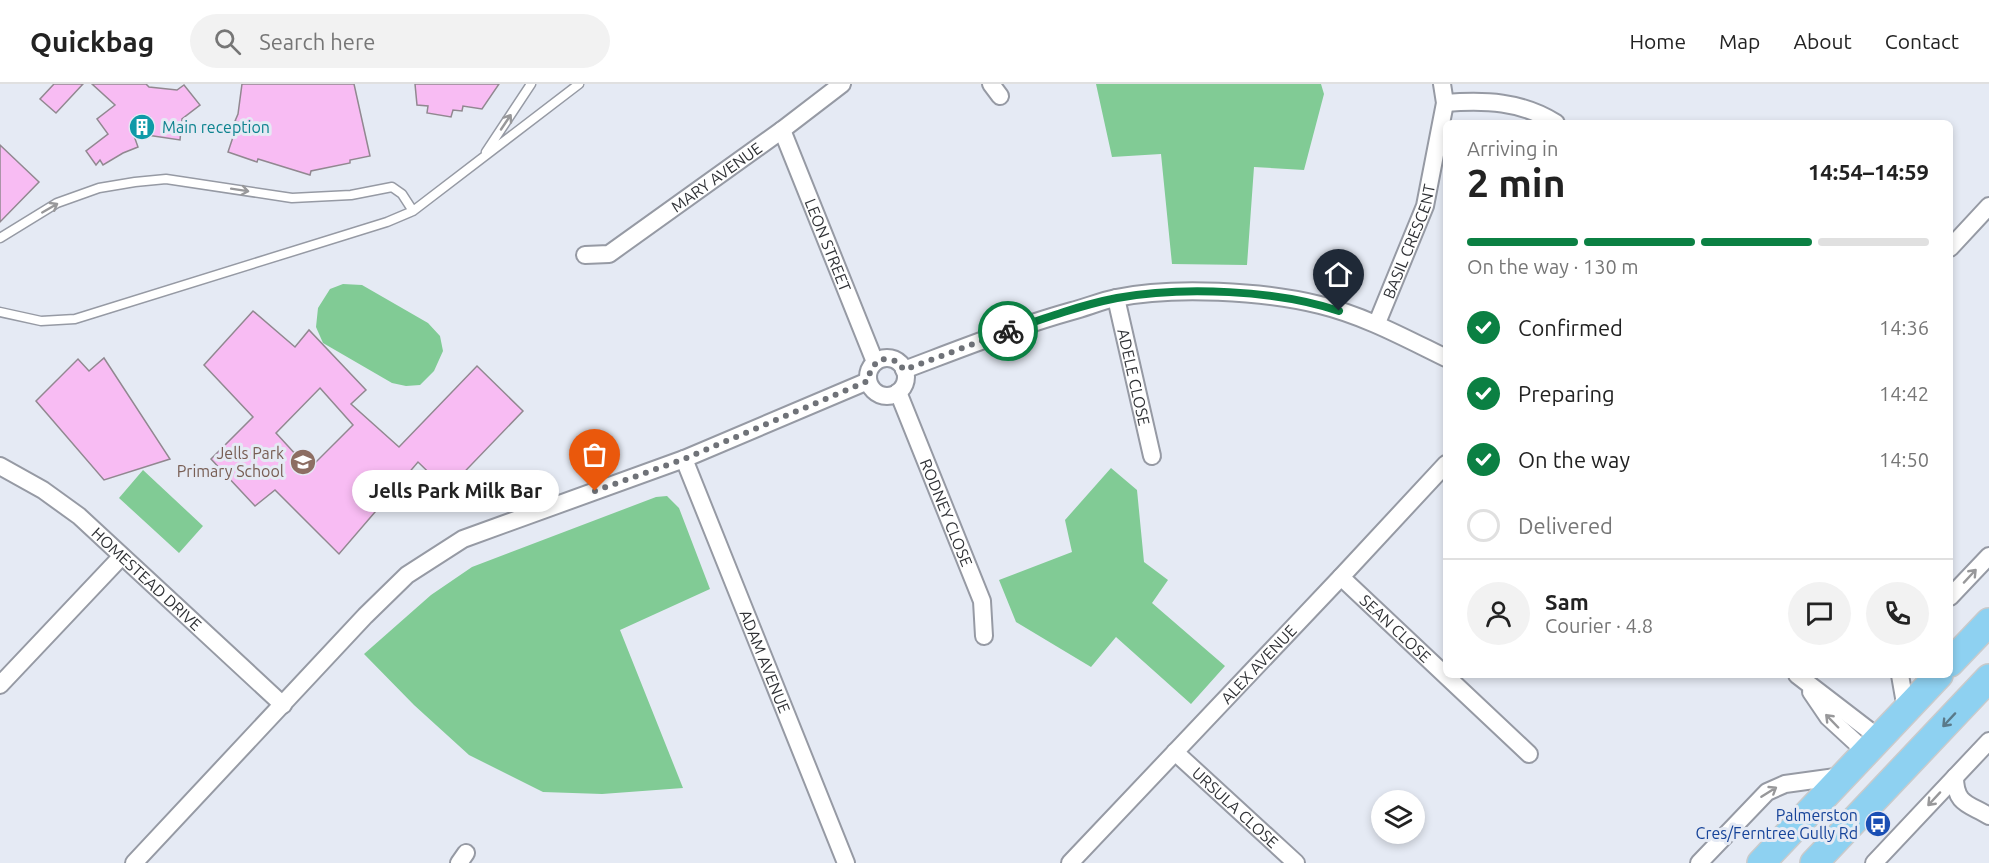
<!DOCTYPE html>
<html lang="en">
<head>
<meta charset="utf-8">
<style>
  :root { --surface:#fff; --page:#f2f2f2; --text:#222; --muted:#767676; --line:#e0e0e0; --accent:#0b8043 }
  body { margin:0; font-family:Ubuntu,sans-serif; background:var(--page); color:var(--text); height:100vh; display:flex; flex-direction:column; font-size:22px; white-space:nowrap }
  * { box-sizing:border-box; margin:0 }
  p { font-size:20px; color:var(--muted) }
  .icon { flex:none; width:33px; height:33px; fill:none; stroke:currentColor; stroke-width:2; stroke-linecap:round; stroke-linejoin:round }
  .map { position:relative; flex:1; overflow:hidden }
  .side { position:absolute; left:1443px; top:36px; width:510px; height:558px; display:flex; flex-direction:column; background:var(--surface); border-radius:9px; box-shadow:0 3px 9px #0003 }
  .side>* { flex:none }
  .buttons { position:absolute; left:1371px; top:706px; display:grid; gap:12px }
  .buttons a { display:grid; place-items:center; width:54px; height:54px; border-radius:50%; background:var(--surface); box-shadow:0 3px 9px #0003; font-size:30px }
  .pin { position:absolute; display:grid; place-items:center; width:51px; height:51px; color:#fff; margin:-62px -26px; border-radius:50% 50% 50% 0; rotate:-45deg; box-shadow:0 0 6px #0007 }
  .pin .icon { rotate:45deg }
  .courier { position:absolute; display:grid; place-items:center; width:60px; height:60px; margin:-30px; border:4px solid #0b8043; border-radius:50%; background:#fff; color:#222; box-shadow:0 2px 8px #0007 }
  .bubble { position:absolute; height:42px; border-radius:21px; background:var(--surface); box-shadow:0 3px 9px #0003; font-size:20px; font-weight:600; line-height:42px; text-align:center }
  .headline em { font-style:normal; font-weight:600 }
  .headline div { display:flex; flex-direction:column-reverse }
  .headline { display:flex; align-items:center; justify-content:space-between; height:102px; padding:0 24px }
  h1 { font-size:39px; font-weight:600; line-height:45px }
  .bar { display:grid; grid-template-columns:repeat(4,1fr); gap:9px 6px; align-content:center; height:72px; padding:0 24px }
  .bar i { height:8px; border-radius:4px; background:var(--line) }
  .bar .current { background:var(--accent) }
  .bar p { grid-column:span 4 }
  .line { display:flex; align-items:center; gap:15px; padding:0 24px; border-top:2px solid var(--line) }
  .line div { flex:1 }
  .round { display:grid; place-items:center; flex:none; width:63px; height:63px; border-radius:32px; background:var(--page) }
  ol { padding:0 24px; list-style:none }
  li { display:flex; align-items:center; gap:18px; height:66px }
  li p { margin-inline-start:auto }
  li .icon { padding:6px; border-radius:50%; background:var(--accent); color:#fff; stroke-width:4 }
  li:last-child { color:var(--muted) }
  li i { width:33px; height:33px; border:3px solid var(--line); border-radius:50% }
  header { display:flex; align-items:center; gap:36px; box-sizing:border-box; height:84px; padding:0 30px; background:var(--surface); border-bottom:2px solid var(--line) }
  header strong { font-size:28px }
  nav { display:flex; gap:33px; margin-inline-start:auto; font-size:21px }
  .search { width:420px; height:54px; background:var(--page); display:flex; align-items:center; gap:15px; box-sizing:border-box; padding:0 21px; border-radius:33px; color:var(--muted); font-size:22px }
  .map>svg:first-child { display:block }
</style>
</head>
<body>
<header>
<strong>Quickbag</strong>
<div class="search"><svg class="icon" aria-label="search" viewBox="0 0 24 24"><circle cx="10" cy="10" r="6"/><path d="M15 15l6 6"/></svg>Search here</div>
<nav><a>Home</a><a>Map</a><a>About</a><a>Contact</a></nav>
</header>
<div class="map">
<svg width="1989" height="779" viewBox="0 0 1989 779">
  <rect width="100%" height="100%" fill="#e5eaf4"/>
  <path fill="#81cb95" d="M 1096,0 L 1321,0 L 1324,10 L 1304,86 L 1254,83 L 1247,181 L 1172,180 L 1161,70 L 1112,73 Z
    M 343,200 L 362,201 L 428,239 L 440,252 L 443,267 L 434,287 L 420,301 L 406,302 L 392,299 L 323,259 L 316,243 L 318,224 L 330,205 Z
    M 1111,384 L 1137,406 L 1144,478 L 1168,496 L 1152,519 L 1225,582 L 1191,620 L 1116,553 L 1091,583 L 1016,538 L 999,496 L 1072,468 L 1065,436 Z
    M 143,386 L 203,442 L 179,469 L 119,414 Z
    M 667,412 L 679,424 L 710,505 L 620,546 L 683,704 L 602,710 L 543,708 L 469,671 L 414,621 L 364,570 L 431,511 L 472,483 L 656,413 Z"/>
  <path fill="#f8bcf3" stroke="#918890" stroke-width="1.5" fill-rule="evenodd" d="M 54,0 L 83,0 L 56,29 L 40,15 Z
    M 92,0 L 146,0 L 149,3 L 177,6 L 184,1 L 200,21 L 182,35 L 180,56 L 133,49 L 138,63 L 123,69 L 103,81 L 100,76 L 96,81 L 86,67 L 108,50 L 97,35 L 115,21 Z
    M 242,0 L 354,0 L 370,72 L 350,76 L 350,79 L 311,87 L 310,91 L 258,75 L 257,78 L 228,68 L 238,38 L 235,37 L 238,30 Z
    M 415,0 L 499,0 L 482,25 L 463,22 L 462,27 L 453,26 L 451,33 L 427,29 L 428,22 L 417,21 Z
    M 0,61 L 39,98 L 0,138 Z
    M 253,227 L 295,263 L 309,246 L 366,306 L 351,320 L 399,363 L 477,282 L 523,327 L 447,406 L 418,378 L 339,470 L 275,406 L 255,422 L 211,375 L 253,333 L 204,281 ZM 320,304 L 353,341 L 309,385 L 276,349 Z
    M 104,274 L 170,375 L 104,396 L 36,317 L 78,275 L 89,287 Z"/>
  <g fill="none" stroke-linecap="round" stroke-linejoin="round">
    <g stroke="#969aa4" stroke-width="11">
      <path id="lane" d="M 486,68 L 531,0
        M 0,154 L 57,119 L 99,104 L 135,98 L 166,95 L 292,114 L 351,111 L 392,103 L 402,110 L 413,127
        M 0,228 L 41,237 L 75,235 L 387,138 L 413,127 L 579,0"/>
    </g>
    <g stroke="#969aa4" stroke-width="20">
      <g id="street">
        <path d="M 991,0 L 1000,12"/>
        <path d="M 1445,19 C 1485,16 1521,17 1556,39"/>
        <path id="s1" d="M 782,46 L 875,278"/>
        <path d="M 1950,164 L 1989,122"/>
        <path id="s2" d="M 585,171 L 609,170 L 782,46 L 842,0"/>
        <path id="s3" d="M 1116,214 L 1152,372"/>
        <path id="s4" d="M 1377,239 L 1425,122 L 1445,19 L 1442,0"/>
        <circle cx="887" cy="293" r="19"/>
        <path d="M 904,286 C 960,265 1015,243 1072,227 C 1087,223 1101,217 1116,214 C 1173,202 1264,207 1320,221 C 1365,232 1405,254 1446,274"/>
        <path id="s5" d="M 898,308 L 982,517 L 984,552"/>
        <path id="s6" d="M 684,375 L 846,779"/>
        <path id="s7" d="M 0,382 L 43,406 L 79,432 L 283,621"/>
        <path id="s8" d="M 1341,493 L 1529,670"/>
        <path d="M 1950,513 L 1989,472"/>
        <path d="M 1797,591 L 1879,654"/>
        <path d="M 1900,591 L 1906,625"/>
        <path d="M 0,601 L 121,473"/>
        <path d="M 1811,608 L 1828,633 L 1866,668"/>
        <path id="s9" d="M 1175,668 L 1296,779"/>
        <path d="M 1955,693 C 1955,721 1970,720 1989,732"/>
        <path d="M 134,779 L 365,532 L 407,491 L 463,455 L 684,375 L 868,297"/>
        <path d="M 459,779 L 466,769"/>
        <path id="s10" d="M 1070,779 L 1341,493 L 1446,380"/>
        <path d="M 1699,779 L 1767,708 L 1785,700 L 1843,692"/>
        <path d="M 1874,779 L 1989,657"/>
      </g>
    </g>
    <g stroke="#c9cacb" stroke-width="30">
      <path id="primary" d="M 1950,579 L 1989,538
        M 1761,779 L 1939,591
        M 1814,779 L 1989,594"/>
    </g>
    <use href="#lane" stroke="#fff" stroke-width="8"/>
    <use href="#street" stroke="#fff" stroke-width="16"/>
    <use href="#primary" stroke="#8ed1f1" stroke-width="27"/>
  </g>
  <defs><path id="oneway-shaft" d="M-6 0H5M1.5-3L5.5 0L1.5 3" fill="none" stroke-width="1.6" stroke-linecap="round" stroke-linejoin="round" transform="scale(1.5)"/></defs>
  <g stroke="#98989a">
    <use href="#oneway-shaft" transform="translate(506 38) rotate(-56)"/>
    <use href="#oneway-shaft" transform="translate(240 106) rotate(9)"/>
    <use href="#oneway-shaft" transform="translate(50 124) rotate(-30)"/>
    <use href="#oneway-shaft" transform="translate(1970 492) rotate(-47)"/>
    <use href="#oneway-shaft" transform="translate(1832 637) rotate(-134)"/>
    <use href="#oneway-shaft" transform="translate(1769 708) rotate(-32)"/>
    <use href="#oneway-shaft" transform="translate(1934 715) rotate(133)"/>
  </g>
  <use stroke="#5a7a8a" href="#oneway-shaft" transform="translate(1949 636) rotate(133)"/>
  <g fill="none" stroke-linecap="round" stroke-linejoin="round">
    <path stroke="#6f7278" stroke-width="6" stroke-dasharray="0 10.8" d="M 595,407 L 684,375 L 868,297 L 871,284 L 881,275 L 897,277 L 904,286 L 1008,247"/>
    <path stroke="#0b8043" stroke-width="8" d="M 1008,247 C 1042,235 1081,221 1117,214 C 1183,202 1276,206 1339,227"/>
  </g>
  <defs>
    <g id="building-disc" transform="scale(1.35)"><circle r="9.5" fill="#0f9aa8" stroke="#e5eaf4"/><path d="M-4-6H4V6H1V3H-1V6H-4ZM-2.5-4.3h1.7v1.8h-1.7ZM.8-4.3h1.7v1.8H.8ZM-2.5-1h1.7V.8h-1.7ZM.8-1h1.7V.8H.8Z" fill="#fff"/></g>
    <g id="school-disc" transform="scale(1.35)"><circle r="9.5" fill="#8d6e63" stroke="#e5eaf4"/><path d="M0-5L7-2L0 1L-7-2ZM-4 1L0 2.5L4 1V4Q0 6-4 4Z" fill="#fff"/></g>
    <g id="bus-disc" transform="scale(1.35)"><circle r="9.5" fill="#1a4fb4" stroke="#e5eaf4"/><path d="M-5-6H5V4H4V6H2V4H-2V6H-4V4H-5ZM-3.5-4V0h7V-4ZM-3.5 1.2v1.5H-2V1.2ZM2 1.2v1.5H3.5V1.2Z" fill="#fff"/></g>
  </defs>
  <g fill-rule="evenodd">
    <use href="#building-disc" x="142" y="43"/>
    <use href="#school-disc" x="303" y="378"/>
    <use href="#bus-disc" x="1878" y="740"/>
  </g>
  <g text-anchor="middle" stroke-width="6" stroke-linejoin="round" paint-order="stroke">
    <g font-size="16" fill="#0d838f" stroke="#e5eaf4" text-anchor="start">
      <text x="162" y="49">Main reception</text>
    </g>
    <g font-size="16" fill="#303236" stroke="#e5eaf4">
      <text dy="6" stroke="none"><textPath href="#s2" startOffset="156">MARY AVENUE</textPath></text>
      <text dy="6" stroke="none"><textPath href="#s4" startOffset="88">BASIL CRESCENT</textPath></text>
      <text dy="6" stroke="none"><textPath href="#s1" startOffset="124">LEON STREET</textPath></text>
      <text dy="6" stroke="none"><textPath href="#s3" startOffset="81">ADELE CLOSE</textPath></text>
      <text dy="6" stroke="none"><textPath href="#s5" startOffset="130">RODNEY CLOSE</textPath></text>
      <text dy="6" stroke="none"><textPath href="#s7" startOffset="186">HOMESTEAD DRIVE</textPath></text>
      <text dy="6" stroke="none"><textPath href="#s8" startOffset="75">SEAN CLOSE</textPath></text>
      <text dy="6" stroke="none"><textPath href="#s6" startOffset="218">ADAM AVENUE</textPath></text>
      <text dy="6" stroke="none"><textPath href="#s10" startOffset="274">ALEX AVENUE</textPath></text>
      <text dy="6" stroke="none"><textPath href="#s9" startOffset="82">URSULA CLOSE</textPath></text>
    </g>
    <g font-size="16" fill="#785e54" stroke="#e5eaf4" text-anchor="end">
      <text x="284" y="375">Jells Park<tspan x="284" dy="18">Primary School</tspan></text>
    </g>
    <g font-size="16" fill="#164399" stroke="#e5eaf4" text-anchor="end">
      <text x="1858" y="737">Palmerston<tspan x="1858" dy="18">Cres/Ferntree Gully Rd</tspan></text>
    </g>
  </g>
</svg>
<div class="buttons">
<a><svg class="icon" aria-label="layers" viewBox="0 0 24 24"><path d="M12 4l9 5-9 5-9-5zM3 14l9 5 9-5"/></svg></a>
</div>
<div class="pin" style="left:595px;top:407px;background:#ea580c"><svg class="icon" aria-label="bag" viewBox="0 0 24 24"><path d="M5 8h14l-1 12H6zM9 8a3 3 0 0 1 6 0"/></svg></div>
<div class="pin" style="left:1339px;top:227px;background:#1f2937"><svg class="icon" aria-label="home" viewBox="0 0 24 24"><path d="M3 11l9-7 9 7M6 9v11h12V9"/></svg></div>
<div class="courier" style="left:1008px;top:247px"><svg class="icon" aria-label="bike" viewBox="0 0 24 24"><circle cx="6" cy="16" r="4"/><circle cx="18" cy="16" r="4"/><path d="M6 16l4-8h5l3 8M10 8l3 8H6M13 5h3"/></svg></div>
<div class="bubble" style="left:352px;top:386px;width:207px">Jells Park Milk Bar</div>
<section class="side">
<div class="headline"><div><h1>2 min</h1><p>Arriving in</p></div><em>14:54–14:59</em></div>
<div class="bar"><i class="current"></i><i class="current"></i><i class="current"></i><i></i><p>On the way · 130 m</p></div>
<ol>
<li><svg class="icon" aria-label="check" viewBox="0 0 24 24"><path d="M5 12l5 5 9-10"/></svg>Confirmed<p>14:36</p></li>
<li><svg class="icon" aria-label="check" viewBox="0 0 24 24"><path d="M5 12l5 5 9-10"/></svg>Preparing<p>14:42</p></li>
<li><svg class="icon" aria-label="check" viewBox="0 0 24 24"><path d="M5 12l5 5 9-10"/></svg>On the way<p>14:50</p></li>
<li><i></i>Delivered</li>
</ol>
<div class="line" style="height:108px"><a class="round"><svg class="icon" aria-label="person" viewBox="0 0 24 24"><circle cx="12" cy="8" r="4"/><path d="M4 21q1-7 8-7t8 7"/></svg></a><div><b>Sam</b><p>Courier · 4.8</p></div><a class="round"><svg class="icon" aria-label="chat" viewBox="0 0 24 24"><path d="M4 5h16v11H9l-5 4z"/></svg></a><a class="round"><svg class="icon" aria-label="phone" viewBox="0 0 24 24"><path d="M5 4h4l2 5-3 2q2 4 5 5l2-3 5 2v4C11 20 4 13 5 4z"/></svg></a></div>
</section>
</div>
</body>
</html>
